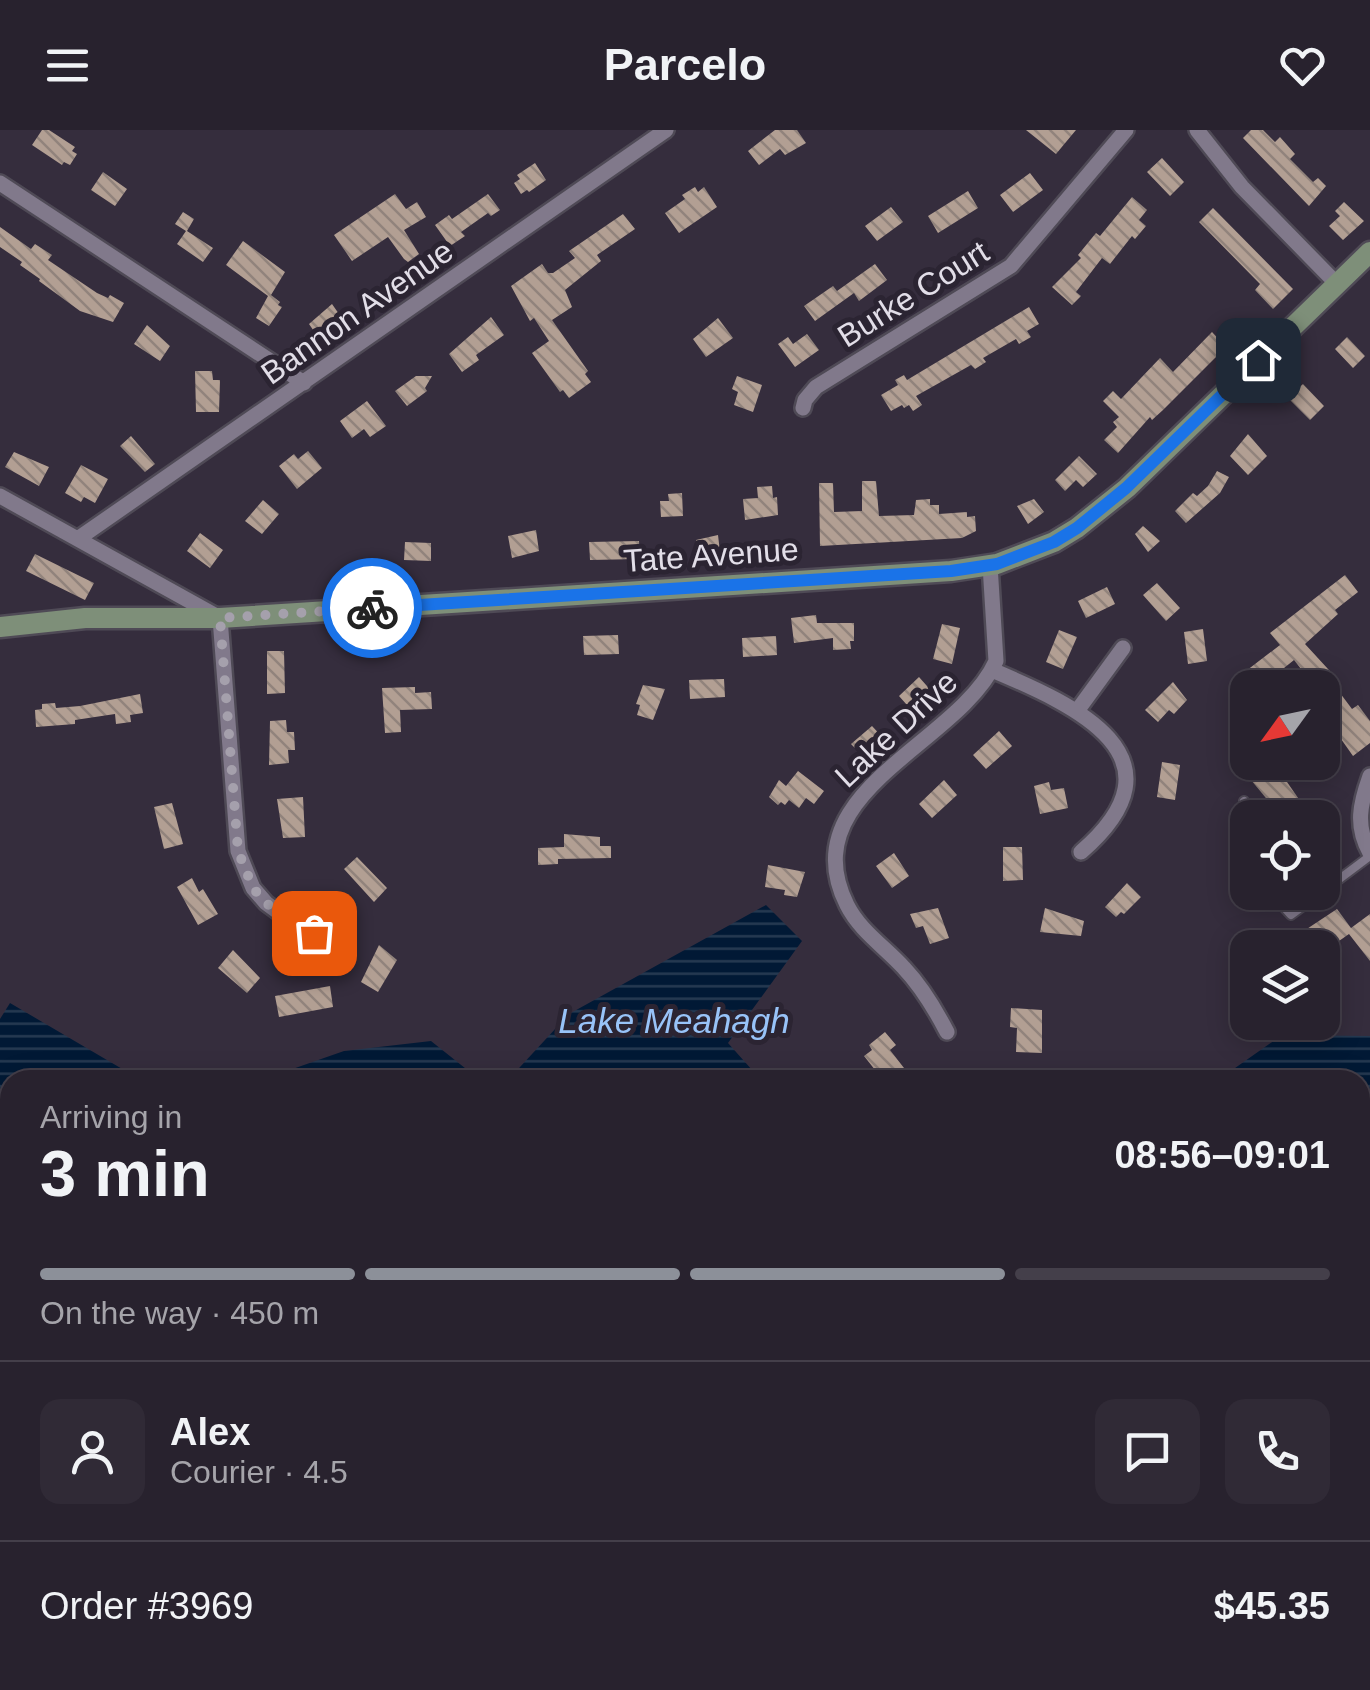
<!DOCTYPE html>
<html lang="en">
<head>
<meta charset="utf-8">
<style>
  :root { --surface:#28222e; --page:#302a36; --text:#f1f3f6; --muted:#a5a4aa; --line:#443f4a; --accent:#8c9099 }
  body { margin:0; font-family:Arial,sans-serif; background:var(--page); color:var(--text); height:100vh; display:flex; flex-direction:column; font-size:38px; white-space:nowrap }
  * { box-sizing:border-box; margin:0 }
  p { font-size:32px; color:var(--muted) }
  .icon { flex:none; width:55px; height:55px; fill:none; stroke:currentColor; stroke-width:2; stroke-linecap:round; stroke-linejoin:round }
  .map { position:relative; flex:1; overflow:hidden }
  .details { position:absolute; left:0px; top:940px; width:1370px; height:620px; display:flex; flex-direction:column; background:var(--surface); border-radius:30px 30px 0 0; box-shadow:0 5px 25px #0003,0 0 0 2px var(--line) }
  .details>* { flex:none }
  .needle { width:65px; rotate:237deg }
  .controls { position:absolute; left:1230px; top:540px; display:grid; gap:20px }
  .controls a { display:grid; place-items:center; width:110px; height:110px; border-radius:20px; background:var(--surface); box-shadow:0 5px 25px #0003,0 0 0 2px var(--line); font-size:50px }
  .pin { position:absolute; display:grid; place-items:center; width:85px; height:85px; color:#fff; margin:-42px; border-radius:20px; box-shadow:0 5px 15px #0006 }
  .courier { position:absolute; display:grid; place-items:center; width:100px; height:100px; margin:-50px; border:8px solid #1a73e8; border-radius:50%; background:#fff; color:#222; box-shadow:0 2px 12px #0007 }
  .overview em { font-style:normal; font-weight:800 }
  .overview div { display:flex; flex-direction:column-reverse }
  .overview { display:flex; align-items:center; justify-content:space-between; height:170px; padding:0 40px }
  h1 { font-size:65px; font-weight:800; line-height:75px }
  .bar { display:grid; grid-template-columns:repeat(4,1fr); gap:15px 10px; align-content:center; height:120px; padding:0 40px }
  .bar i { height:12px; border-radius:8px; background:var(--line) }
  .bar .active { background:var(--accent) }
  .bar p { grid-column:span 4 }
  .line { display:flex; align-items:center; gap:25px; padding:0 40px; border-top:2px solid var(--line) }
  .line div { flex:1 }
  .round { display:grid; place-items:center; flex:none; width:105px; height:105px; border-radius:20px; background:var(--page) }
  header { display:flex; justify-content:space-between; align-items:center; height:130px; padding:0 40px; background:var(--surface); font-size:45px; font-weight:800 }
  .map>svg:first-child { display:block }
</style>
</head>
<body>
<header><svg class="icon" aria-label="menu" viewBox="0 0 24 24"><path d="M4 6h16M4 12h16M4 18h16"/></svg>Parcelo<svg class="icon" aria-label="heart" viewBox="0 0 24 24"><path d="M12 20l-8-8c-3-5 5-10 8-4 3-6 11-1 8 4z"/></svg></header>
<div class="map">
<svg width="1370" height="1560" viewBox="0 0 1370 1560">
  <defs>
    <pattern id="water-rules" width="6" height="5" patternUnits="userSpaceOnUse" patternTransform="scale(2.5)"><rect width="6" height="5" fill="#011935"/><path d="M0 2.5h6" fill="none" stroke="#263a52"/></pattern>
    <pattern id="building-back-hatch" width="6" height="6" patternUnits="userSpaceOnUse" patternTransform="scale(2.5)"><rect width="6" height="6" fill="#b29f93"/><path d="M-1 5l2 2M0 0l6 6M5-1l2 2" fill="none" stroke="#91837c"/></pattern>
  </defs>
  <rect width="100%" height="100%" fill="#352d3d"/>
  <path fill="url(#water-rules)" d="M 766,775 L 802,811 L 728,913 L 761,950 L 508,950 L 569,884 Z
    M 10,873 L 141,950 L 10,950 L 10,1248 L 4,1258 L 0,1259 L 0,889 Z
    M 1282,905 L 1370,906 L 1370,1473 L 1360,1465 L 1360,950 L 1218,950 Z
    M 431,911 L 480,950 L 261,950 L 344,921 Z"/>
  <path fill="url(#building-back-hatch)" d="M 42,0 L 49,0 L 75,17 L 72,21 L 77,24 L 70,35 L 64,32 L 62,35 L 32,15 Z
    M 775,0 L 797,0 L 806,13 L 785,25 L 780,19 L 759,35 L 748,21 Z
    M 1026,0 L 1076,0 L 1056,24 Z
    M 1251,0 L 1263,0 L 1275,12 L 1280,7 L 1295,24 L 1290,29 L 1313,52 L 1318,48 L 1326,56 L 1309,76 L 1243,8 Z
    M 1162,28 L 1184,52 L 1170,66 L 1147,42 Z
    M 535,33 L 546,50 L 529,62 L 527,60 L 521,64 L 514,53 L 520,49 L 517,45 Z
    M 103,42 L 127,59 L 115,76 L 91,60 Z
    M 1030,43 L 1043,60 L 1013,82 L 1000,65 Z
    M 695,57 L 698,62 L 704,57 L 717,77 L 679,103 L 665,83 L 685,69 L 682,65 Z
    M 968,61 L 978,78 L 938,103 L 928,86 Z
    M 395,64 L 406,79 L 417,72 L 426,87 L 404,100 L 419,124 L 408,132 L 404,129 L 388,107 L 352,131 L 334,105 Z
    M 488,64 L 500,80 L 491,86 L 488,83 L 461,102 L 465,106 L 450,116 L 435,95 L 449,85 L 452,89 Z
    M 1132,67 L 1147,80 L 1139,90 L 1146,96 L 1135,109 L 1132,106 L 1110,134 L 1102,128 L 1076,162 L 1081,166 L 1072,175 L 1052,157 L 1081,128 L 1078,125 L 1096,103 L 1100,106 Z
    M 1344,72 L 1364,91 L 1343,110 L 1329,96 L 1340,86 L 1335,81 Z
    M 891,77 L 903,92 L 877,111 L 865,96 Z
    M 1213,78 L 1293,159 L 1273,179 L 1255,160 L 1260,154 L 1199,92 Z
    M 183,82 L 194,89 L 187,101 L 213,118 L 203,132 L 177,114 L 186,101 L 175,94 Z
    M 623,84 L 635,99 L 597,125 L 601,131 L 565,160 L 572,177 L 552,190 L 588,241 L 585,244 L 591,252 L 569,268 L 563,260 L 560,262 L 532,223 L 549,211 L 534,188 L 530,191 L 511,156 L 542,134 L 548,143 L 553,143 L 575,128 L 569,121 Z
    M 0,97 L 31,119 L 35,114 L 52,125 L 48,130 L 97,163 L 108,168 L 110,165 L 124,173 L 113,192 L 80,181 L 39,151 L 40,149 L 20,135 L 22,132 L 0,117 Z
    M 243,111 L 285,142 L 271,165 L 280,172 L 278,175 L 282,177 L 269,196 L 256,188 L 268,166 L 226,135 Z
    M 875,134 L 887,150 L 859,171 L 854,163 L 815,191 L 804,176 L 833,156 L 837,161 Z
    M 332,174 L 348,197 L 333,208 L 330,203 L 320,210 L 309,194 Z
    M 1029,177 L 1039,194 L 1027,201 L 1031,207 L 1019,214 L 1016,209 L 983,228 L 986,232 L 975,239 L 971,235 L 916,266 L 922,275 L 913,281 L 909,275 L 904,278 L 902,275 L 891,281 L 881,265 L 898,255 L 895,250 L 904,245 L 907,250 Z
    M 491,187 L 504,205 L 476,225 L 479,230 L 462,242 L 449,224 Z
    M 718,188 L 733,208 L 706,227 L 693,209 Z
    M 147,195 L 170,216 L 160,231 L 134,214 Z
    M 1212,202 L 1226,217 L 1163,280 L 1152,290 L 1150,287 L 1118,323 L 1104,310 L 1117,297 L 1113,292 L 1119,287 L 1103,271 L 1113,261 L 1121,269 L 1160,228 L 1173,242 Z
    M 807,204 L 819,220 L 795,237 L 778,214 L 788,207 L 793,214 Z
    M 1347,207 L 1365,226 L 1353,238 L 1335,219 Z
    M 195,241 L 212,241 L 213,250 L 220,250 L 219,282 L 196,282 Z
    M 416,246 L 432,246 L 425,258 L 427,261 L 407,276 L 395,261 Z
    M 737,246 L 762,255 L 753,282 L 734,275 L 738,262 L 732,259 Z
    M 1303,254 L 1324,276 L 1310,290 L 1288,268 Z
    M 367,271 L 386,296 L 370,307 L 364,299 L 352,308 L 340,291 Z
    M 1248,304 L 1267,326 L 1248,345 L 1230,326 Z
    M 131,306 L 155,334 L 145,342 L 120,316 Z
    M 308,321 L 322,338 L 297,359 L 279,336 L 294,324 L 298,329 Z
    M 14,322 L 49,337 L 39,356 L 5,337 Z
    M 1079,326 L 1097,344 L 1083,357 L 1076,350 L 1065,361 L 1055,350 Z
    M 81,335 L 108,349 L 95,373 L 84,367 L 81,372 L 65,363 Z
    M 1217,341 L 1229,347 L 1220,363 L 1186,393 L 1175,381 L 1193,363 L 1197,366 L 1208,356 Z
    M 862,351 L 876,351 L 879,386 L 914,385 L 916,370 L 930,369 L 930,375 L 939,375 L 939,384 L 967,382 L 967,387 L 975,386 L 976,401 L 962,408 L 820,416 L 819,353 L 833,353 L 834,382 L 862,381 Z
    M 772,356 L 773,368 L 777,367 L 778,385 L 745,390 L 743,369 L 758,368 L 757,357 Z
    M 682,363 L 683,386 L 661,387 L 660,371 L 669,371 L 668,364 Z
    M 1034,369 L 1044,382 L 1028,394 L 1017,376 Z
    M 263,370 L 279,384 L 262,404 L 245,391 Z
    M 1143,396 L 1160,411 L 1148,422 L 1135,404 Z
    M 536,400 L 539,421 L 512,428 L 508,406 Z
    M 200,403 L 223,420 L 210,438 L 187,421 Z
    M 718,405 L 720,422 L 698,425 L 696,410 Z
    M 639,411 L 640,429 L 590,430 L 589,412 Z
    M 405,412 L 431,413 L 431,431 L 404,430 Z
    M 35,424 L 94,453 L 85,470 L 26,441 Z
    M 1345,445 L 1358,462 L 1335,480 L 1338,484 L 1305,514 L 1339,551 L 1334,555 L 1352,579 L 1358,575 L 1370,591 L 1370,613 L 1353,626 L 1322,582 L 1322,558 L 1316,558 L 1294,530 L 1259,558 L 1252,558 L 1242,544 L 1280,515 L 1270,503 Z
    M 1157,453 L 1180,478 L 1166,491 L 1143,465 Z
    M 1107,457 L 1115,474 L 1086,488 L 1078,471 Z
    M 816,485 L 817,493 L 854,493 L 854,511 L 850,511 L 851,519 L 833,520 L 833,508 L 794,513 L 791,488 Z
    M 942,494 L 960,498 L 952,534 L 933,529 Z
    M 1203,499 L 1207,531 L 1188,534 L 1184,502 Z
    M 1059,500 L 1077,507 L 1063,539 L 1046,532 Z
    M 618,505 L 619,524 L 584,525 L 583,506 Z
    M 776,506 L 777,525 L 743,527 L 742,508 Z
    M 267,521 L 284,521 L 285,563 L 267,564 Z
    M 919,547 L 934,564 L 914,583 L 899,566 Z
    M 724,549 L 725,567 L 690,569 L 689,550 Z
    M 1173,552 L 1187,570 L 1174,584 L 1169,580 L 1158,592 L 1145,580 Z
    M 643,555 L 665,559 L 653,590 L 637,585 L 640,575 L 636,574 Z
    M 415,557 L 415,563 L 431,562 L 432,579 L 400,580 L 401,602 L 385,603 L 382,558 Z
    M 140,564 L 143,583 L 130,585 L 131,592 L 116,594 L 115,584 L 75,590 L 75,594 L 36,597 L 35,580 L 42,579 L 42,574 L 55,573 L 56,578 L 80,576 Z
    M 286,590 L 287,602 L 294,602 L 295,620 L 288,620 L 289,633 L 269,635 L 270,591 Z
    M 872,596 L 885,610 L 865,628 L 851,614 Z
    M 999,601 L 1012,616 L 986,639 L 973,625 Z
    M 1162,632 L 1180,635 L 1175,670 L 1157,667 Z
    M 1236,632 L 1268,632 L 1275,642 L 1278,639 L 1312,688 L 1266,688 L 1276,680 Z
    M 798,641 L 824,661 L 814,674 L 806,668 L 799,678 L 789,670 L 785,675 L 781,672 L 778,675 L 769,667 L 779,650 L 786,656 Z
    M 944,650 L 957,665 L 932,688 L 919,674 Z
    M 1049,652 L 1051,660 L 1064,658 L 1068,678 L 1040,684 L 1034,656 Z
    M 303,667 L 305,707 L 283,708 L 277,669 Z
    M 172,673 L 183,714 L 164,719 L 154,677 Z
    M 564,704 L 600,707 L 600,716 L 611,716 L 611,728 L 558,729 L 558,734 L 538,735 L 538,718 L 564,717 Z
    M 1003,717 L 1022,717 L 1023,750 L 1003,751 Z
    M 894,723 L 909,746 L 892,758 L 876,736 Z
    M 357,727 L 387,758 L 374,772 L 344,739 Z
    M 768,735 L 805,742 L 797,767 L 784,765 L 785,760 L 765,757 Z
    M 192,748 L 199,762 L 203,759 L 218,784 L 198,795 L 177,757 Z
    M 1127,753 L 1141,767 L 1124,784 L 1121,782 L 1116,787 L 1105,777 Z
    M 938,778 L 949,808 L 930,814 L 923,796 L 916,798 L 910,784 Z
    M 1045,778 L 1084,791 L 1081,806 L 1040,802 Z
    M 1337,779 L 1351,798 L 1370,784 L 1370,831 L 1349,804 L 1339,811 L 1335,805 L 1319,818 L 1278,818 Z
    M 379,815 L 397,830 L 378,862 L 361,852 Z
    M 233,820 L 260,848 L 247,863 L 218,838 Z
    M 330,856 L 333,877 L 279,887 L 275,866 Z
    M 1011,878 L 1042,880 L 1042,923 L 1016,922 L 1017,898 L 1010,897 Z
    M 885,902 L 896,915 L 890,920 L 904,938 L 888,950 L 883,950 L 864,926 L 872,920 L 869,915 Z"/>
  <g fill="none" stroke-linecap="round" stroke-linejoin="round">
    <g stroke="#4f4a56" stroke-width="12">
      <path id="lane" d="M 1244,671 L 1253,688
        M 1270,762 L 1291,785 L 1322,762
        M 1322,762 L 1370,726"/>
    </g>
    <g stroke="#4f4a56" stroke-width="20">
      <path id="street" d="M 1197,0 L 1242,57 L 1337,154
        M 0,53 L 304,253
        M 803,278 L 805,270 L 816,257 L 1011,136 L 1126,0
        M 0,366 L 220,488 L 238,721 L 253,758 L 266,773 L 297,796 L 313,803
        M 79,408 L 666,0
        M 992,540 C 1075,575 1191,627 1081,722
        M 1077,581 L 1123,518
        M 1370,646 C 1360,674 1355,696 1370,723
        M 947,902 C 935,879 922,857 904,838 C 885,817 860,801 847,775 C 790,661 958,615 996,531 L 990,435
        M 377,1560 L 378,1550"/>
    </g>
    <g stroke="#4f4a56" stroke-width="25">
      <path id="secondary" d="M 0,497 L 85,488 L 220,488 L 951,441 L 997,434 L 1054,412 L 1077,398 L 1127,358 L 1370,122
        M 0,1427 L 10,1432
        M 761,1550 C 852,1558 944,1549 1034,1560"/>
    </g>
    <use href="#lane" stroke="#81798b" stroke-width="8"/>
    <use href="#street" stroke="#81798b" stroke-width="15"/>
    <use href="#secondary" stroke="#7e8f79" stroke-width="20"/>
  </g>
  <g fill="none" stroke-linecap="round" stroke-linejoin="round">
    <path stroke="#a5a0ac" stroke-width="10" stroke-dasharray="0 18" d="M 314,803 L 297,796 L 266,773 L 253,758 L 238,721 L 220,488 L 372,478"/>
    <path stroke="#1a73e8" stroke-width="12" d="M 372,478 L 951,441 L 997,434 L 1054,412 L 1077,398 L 1126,358 L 1258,230"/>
  </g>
  <g text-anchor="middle" stroke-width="10" stroke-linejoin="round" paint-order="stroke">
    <g font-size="32" fill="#e2dee8" stroke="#2b2432">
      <text transform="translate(913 164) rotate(-32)" y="11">Burke Court</text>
      <text transform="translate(357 182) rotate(-35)" y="11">Bannon Avenue</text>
      <text transform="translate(711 425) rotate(-4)" y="11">Tate Avenue</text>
      <text transform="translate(896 599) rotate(-43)" y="11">Lake Drive</text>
    </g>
    <g font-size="35" font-style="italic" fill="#98c3f8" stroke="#2b2432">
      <text x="674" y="903">Lake Meahagh</text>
    </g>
  </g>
</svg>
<div class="controls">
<a><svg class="needle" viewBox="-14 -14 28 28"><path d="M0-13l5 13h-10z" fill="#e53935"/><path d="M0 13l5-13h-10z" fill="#a5a4aa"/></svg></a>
<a><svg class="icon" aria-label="locate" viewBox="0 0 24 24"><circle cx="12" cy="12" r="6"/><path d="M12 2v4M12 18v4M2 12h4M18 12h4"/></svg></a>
<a><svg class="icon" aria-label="layers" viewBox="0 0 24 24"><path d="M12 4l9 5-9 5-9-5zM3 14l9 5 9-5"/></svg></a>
</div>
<div class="pin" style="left:314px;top:803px;background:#ea580c"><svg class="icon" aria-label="bag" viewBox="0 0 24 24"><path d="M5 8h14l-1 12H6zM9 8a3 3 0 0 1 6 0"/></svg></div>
<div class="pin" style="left:1258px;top:230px;background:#1f2937"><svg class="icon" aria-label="home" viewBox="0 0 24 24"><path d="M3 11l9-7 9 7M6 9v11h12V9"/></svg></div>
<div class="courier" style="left:372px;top:478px"><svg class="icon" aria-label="bike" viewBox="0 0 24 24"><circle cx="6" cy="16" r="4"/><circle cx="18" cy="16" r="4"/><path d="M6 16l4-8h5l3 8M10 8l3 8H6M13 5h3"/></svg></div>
<section class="details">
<div class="overview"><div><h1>3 min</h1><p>Arriving in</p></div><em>08:56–09:01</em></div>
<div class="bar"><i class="active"></i><i class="active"></i><i class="active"></i><i></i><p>On the way · 450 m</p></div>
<div class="line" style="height:180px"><a class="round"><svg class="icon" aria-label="person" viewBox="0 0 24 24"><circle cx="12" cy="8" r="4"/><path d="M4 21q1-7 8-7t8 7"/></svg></a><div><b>Alex</b><p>Courier · 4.5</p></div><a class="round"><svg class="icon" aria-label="chat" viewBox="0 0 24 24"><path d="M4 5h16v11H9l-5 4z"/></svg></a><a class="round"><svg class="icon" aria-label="phone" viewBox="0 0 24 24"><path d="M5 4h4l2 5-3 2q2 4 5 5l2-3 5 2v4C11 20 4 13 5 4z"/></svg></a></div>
<div class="line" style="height:130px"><div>Order #3969</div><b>$45.35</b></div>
</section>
</div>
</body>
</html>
